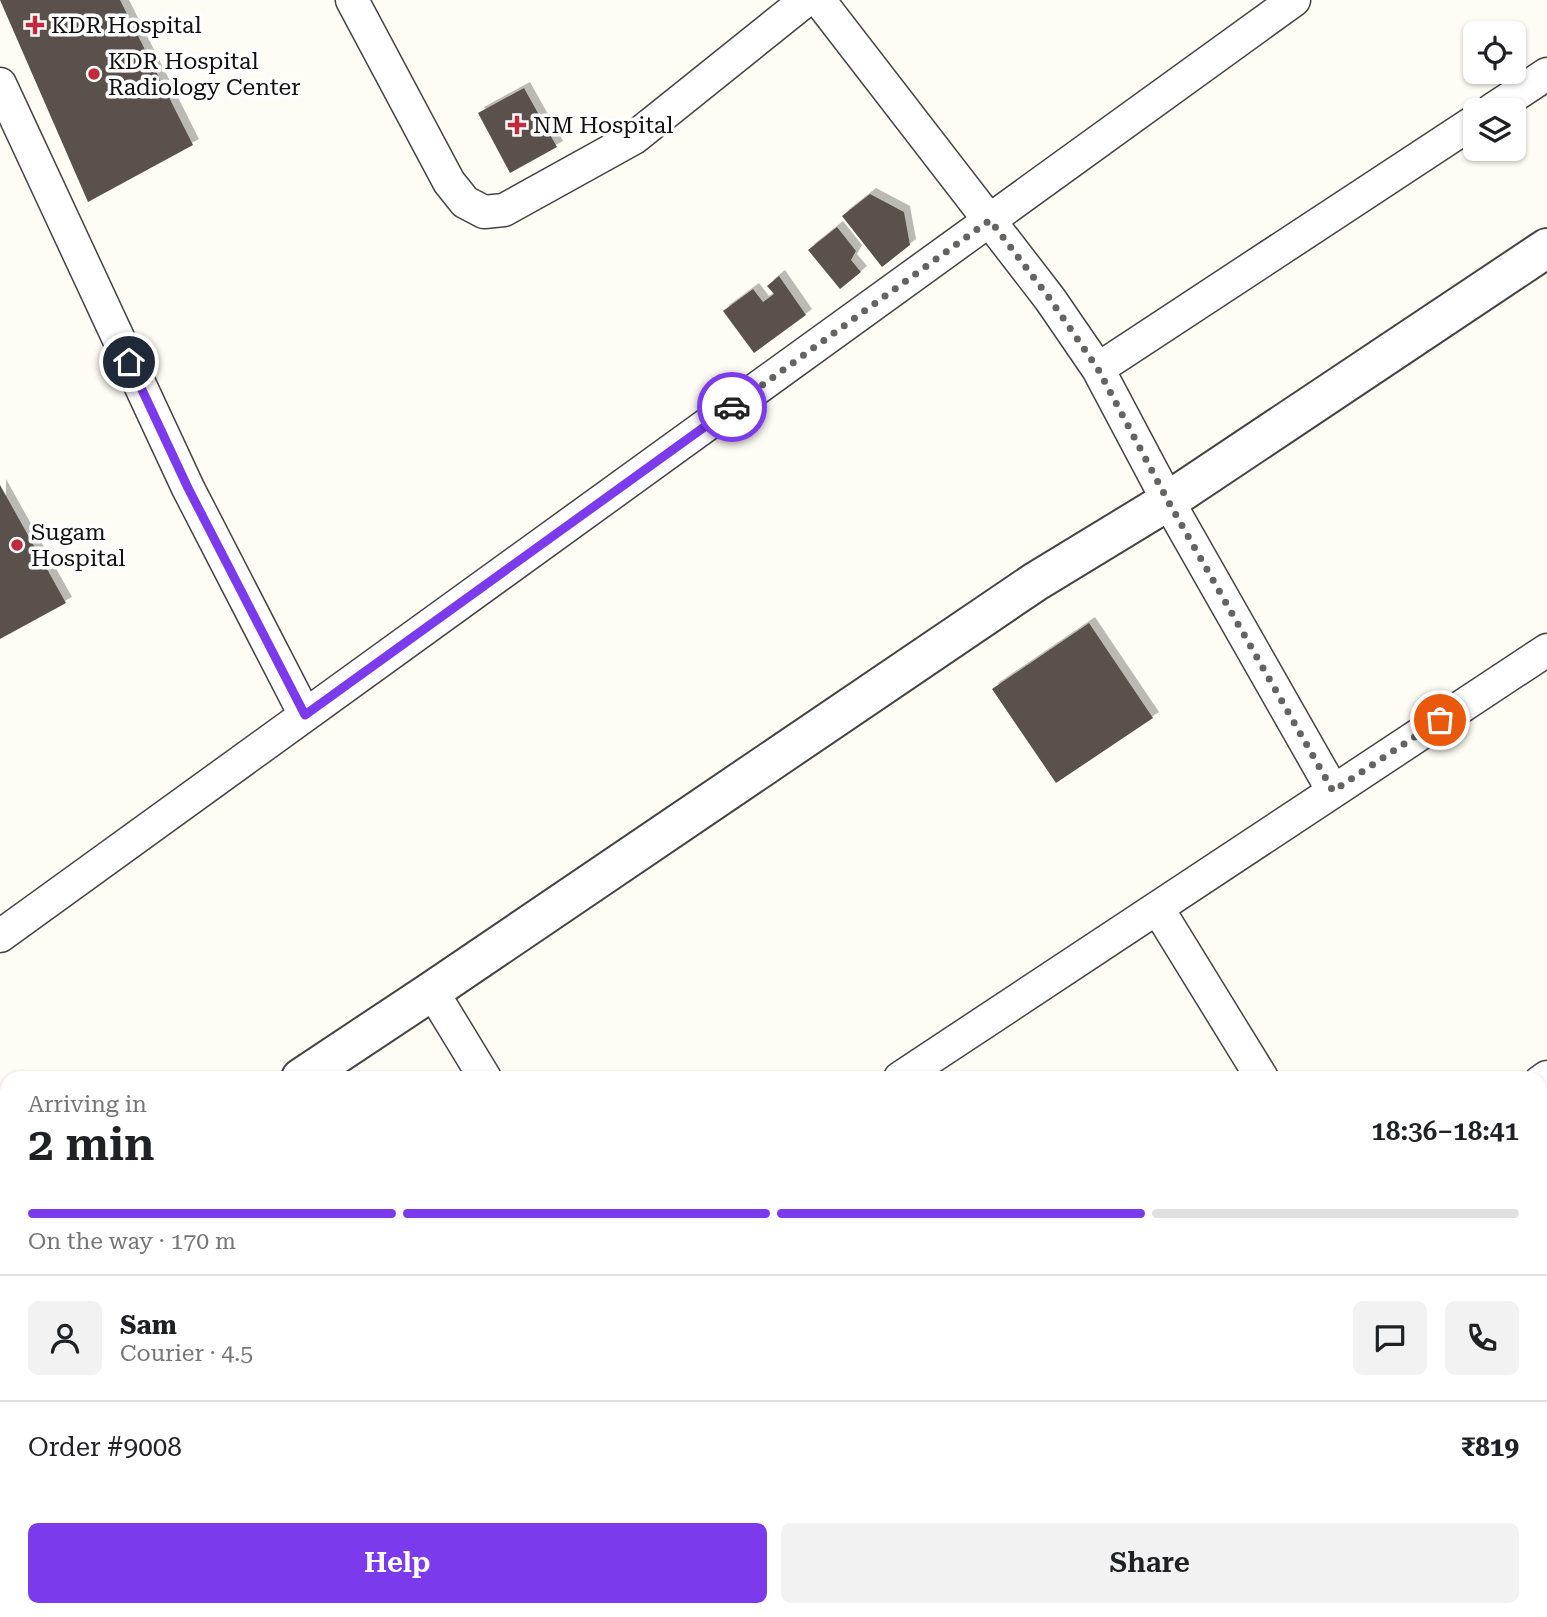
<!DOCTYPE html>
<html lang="en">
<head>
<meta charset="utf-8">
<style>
  :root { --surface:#fff; --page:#f2f2f2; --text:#202124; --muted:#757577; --line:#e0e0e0; --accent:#7c3aed }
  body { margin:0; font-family:"Roboto Serif",serif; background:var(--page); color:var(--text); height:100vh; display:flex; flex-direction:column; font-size:26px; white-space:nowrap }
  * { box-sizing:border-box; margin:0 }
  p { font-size:23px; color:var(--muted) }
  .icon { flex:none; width:38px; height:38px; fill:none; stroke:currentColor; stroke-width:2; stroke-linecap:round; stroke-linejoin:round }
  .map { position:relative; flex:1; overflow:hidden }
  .sheet { position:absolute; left:0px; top:1071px; width:1547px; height:546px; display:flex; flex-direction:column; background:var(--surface); border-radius:21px 21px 0 0; box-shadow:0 2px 5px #0004 }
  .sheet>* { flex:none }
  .buttons { position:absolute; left:1463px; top:21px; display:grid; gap:14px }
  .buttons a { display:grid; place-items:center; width:63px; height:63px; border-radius:10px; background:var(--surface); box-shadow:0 2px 5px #0004; font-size:35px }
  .pin { position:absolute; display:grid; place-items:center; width:60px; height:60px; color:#fff; margin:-30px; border:4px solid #fff; border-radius:50%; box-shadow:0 2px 7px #0007 }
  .courier { position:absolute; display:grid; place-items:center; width:70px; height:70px; margin:-35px; border:5px solid #7c3aed; border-radius:50%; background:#fff; color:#222; box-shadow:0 2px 9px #0007 }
  .overview em { font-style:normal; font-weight:600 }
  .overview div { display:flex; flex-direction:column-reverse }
  .overview { display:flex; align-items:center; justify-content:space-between; height:119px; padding:0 28px }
  h1 { font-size:46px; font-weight:600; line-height:52px }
  .bar { display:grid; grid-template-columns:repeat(4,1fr); gap:10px 7px; align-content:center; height:84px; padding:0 28px }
  .bar i { height:9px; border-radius:5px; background:var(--line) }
  .bar .selected { background:var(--accent) }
  .bar p { grid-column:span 4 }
  .line { display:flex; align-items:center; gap:18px; padding:0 28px; border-top:2px solid var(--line) }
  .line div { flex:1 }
  .round { display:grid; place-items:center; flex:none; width:74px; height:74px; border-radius:10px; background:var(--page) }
  .cta { display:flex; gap:14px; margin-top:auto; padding:14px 28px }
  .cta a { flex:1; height:80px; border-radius:10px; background:var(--accent); color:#fff; font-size:28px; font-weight:600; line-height:80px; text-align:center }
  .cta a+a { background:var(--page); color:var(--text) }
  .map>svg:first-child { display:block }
</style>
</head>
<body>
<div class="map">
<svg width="1547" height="1617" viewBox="0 0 1547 1617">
  <defs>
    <filter id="shadow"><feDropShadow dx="6" dy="-6" stdDeviation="0" flood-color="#0004"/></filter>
  </defs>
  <rect width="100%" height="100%" fill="#fffcf5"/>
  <path fill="#5a514d" filter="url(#shadow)" d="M 0,0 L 120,0 L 193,145 L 88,202 Z
    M 524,88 L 557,147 L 510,173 L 478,113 Z
    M 870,194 L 904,212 L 910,245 L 882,267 L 842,216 Z
    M 837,227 L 856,251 L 851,260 L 861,272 L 840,289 L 808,250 Z
    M 779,276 L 806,315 L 754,353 L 723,311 L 753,289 L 763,302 L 774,294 L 767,286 Z
    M 0,485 L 66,603 L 0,639 Z
    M 1089,623 L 1153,718 L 1056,783 L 992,689 Z
    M 209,1610 L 250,1610 L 255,1617 L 199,1617 Z
    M 328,1610 L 365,1610 L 370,1617 L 317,1617 Z
    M 523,1610 L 600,1610 L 605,1617 L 525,1617 L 521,1611 Z
    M 627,1610 L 671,1610 L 661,1617 L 632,1617 Z"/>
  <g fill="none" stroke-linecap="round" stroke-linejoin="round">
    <g stroke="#444" stroke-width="35">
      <path id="minor" d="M 352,0 L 449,182 L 465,202 L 484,212 L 504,210 L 634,138 L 806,0
        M 819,0 L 1050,299 L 1098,369 L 1168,501 L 1333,791
        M 0,84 L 188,488 L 305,715
        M 1492,110 L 1547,74
        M 1098,369 L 1475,121
        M 1158,909 L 1262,1078
        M 0,936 L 1294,0
        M 432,991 L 485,1078
        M 900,1078 L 1547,650
        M 1540,1082 L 1547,1077
        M 1540,1492 L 1547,1487
        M 798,1610 L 803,1617
        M 1250,1610 L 1256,1617
        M 89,1617 L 99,1610
        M 691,1617 L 702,1610
        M 1356,1617 L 1366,1610"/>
    </g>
    <g stroke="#444" stroke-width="42">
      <path id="tertiary" d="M 301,1078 L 432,991 L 1035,582 L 1168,501 L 1547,248
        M 0,1276 L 7,1272"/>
    </g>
    <use href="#minor" stroke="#fff" stroke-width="32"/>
    <use href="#tertiary" stroke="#fff" stroke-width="38"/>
  </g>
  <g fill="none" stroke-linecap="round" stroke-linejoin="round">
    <path stroke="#646361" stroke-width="7" stroke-dasharray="0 12.6" d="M 732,407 L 990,220 L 1050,299 L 1098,369 L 1168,501 L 1333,791 L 1440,720"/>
    <path stroke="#7c3aed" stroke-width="9" d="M 129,362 L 188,488 L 305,715 L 732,407"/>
  </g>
  <g fill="#c02a3c" stroke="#fff" stroke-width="2.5">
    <path d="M31.5 14.5h7v7h7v7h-7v7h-7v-7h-7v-7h7z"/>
    <circle cx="94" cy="74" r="7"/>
    <path d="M513.5 114.5h7v7h7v7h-7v7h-7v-7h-7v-7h7z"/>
    <circle cx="17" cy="545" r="7"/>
  </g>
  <g text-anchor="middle" stroke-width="7" stroke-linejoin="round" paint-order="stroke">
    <g font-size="23" fill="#111" stroke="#fff" text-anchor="start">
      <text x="51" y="33">KDR Hospital</text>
      <text x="108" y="69">KDR Hospital<tspan x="108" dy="26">Radiology Center</tspan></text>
      <text x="533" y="133">NM Hospital</text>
      <text x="31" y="540">Sugam<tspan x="31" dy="26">Hospital</tspan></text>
    </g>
  </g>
</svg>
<div class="buttons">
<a><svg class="icon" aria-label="locate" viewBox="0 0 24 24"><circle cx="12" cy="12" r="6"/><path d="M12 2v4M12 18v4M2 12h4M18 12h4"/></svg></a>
<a><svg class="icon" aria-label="layers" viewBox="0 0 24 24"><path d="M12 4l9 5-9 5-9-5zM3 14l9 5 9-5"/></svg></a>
</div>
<div class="pin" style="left:1440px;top:720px;background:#ea580c"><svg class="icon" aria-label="bag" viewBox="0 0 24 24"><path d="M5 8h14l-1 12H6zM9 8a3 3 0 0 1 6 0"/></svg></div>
<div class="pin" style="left:129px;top:362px;background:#1f2937"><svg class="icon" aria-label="home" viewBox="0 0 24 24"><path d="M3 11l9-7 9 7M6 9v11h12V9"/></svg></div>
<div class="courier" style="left:732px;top:407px"><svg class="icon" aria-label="car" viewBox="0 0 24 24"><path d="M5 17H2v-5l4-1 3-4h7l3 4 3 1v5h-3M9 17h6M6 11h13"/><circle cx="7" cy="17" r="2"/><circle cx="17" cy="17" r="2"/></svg></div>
<section class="sheet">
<div class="overview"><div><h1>2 min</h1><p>Arriving in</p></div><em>18:36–18:41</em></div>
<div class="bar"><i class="selected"></i><i class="selected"></i><i class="selected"></i><i></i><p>On the way · 170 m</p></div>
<div class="line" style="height:126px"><a class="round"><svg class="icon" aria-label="person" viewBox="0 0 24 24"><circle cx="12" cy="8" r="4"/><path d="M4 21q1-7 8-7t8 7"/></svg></a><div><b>Sam</b><p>Courier · 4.5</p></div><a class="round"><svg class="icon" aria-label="chat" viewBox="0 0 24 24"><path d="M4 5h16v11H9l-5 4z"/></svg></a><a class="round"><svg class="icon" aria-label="phone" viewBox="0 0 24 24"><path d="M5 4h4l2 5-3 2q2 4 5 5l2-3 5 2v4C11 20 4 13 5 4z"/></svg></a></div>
<div class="line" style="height:91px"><div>Order #9008</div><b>₹819</b></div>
<div class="cta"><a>Help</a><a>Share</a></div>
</section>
</div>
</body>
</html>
